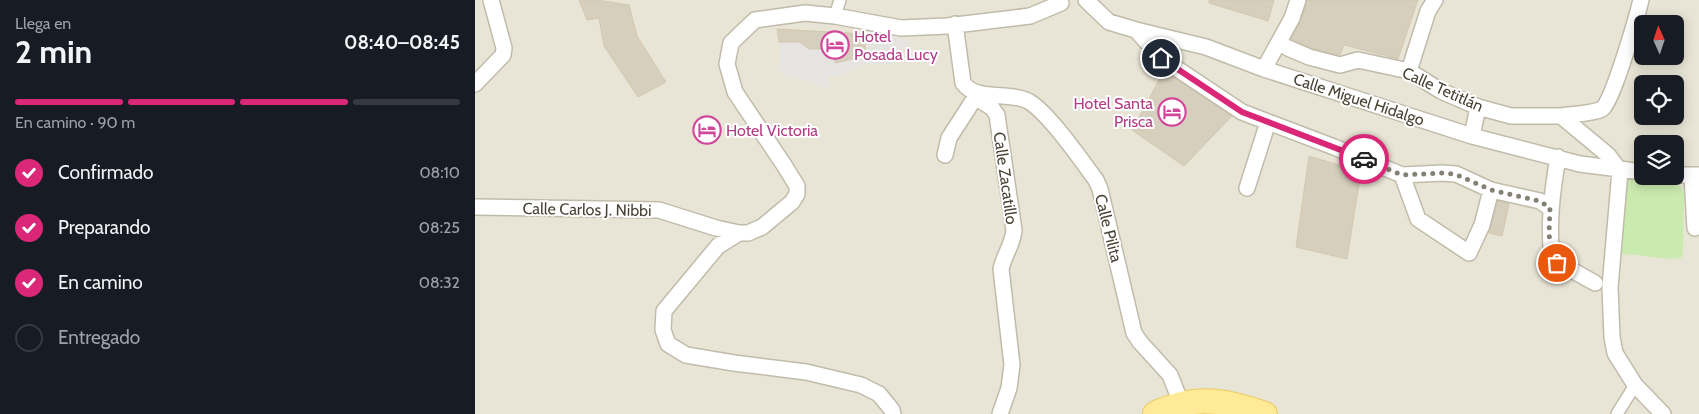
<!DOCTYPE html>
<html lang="es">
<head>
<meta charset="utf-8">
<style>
  :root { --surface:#171b24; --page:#20242c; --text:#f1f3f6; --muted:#9ea1a6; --line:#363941; --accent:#db2777 }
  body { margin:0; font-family:Cabin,sans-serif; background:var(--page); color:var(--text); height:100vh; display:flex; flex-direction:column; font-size:19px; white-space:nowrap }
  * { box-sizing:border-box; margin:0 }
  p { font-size:16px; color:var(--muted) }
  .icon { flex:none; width:28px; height:28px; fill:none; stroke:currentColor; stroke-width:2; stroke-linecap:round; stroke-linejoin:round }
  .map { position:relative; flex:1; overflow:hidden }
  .side { display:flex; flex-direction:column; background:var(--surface); width:475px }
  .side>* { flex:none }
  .needle { width:32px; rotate:357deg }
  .controls { position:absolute; left:1159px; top:15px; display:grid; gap:10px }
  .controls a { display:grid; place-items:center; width:50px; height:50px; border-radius:8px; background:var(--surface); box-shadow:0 2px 12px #0003; font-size:25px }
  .pin { position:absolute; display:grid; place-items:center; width:42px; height:42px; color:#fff; margin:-21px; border:2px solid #fff; border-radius:50%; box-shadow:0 1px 5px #0007 }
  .courier { position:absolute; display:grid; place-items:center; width:50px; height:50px; margin:-25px; border:4px solid #db2777; border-radius:50%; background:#fff; color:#222; box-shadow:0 1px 6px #0007 }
  .overview em { font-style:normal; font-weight:700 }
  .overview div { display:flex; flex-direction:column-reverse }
  .overview { display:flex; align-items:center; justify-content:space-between; height:85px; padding:0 15px }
  h1 { font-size:32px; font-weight:700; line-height:38px }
  .bar { display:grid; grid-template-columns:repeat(4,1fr); gap:8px 5px; align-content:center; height:60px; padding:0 15px }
  .bar i { height:6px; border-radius:4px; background:var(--line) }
  .bar .selected { background:var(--accent) }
  .bar p { grid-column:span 4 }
  ol { padding:0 15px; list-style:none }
  li { display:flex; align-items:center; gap:15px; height:55px }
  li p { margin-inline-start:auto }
  li .icon { padding:5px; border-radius:50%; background:var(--accent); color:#fff; stroke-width:4 }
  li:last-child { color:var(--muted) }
  li i { width:28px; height:28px; border:2px solid var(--line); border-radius:50% }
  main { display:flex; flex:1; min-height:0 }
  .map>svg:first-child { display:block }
</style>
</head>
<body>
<main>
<section class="side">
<div class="overview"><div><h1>2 min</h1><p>Llega en</p></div><em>08:40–08:45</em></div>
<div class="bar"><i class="selected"></i><i class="selected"></i><i class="selected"></i><i></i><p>En camino · 90 m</p></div>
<ol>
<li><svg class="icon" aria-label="check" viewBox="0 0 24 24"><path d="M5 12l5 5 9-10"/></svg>Confirmado<p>08:10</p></li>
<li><svg class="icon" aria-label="check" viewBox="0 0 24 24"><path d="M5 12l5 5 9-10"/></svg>Preparando<p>08:25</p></li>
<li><svg class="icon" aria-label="check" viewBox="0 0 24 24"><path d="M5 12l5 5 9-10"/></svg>En camino<p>08:32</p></li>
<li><i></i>Entregado</li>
</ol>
</section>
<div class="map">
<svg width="1224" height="414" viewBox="0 0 1224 414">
  <rect width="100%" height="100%" fill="#f5f2e8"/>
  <path fill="#e9e5d6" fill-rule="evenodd" d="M 0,0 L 1224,0 L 1224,414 L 0,414 ZM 1168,24 L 1200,24 L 1200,56 L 1168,56 ZM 1168,84 L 1200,84 L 1200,116 L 1168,116 ZM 1168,144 L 1200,144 L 1200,176 L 1168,176 Z"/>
  <path fill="#cbeaaf" d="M 1145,175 L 1205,186 L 1209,193 L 1208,252 L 1206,258 C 1191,260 1178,257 1163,255 C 1155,254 1150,256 1143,252 Z"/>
  <path fill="#e6e4e0" d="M 428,33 L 432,43 L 432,52 L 417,54 L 418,64 L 391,64 L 362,76 L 352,76 L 353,88 L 306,73 L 304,42 L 325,42 L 334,49 L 360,49 L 361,63 L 390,56 L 390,34 Z"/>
  <path fill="#d7cfbd" stroke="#d2c8b0" d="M 104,0 L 123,0 L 154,5 L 162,36 L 191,82 L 163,97 L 129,46 L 124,18 L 112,20 Z
    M 734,0 L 799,0 L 793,21 L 734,3 Z
    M 832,0 L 943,0 L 923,59 L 869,45 L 865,55 L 837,48 L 816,39 L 826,21 Z
    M 302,29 L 390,34 L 390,56 L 360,63 L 360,49 L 334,49 L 325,42 L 304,42 Z
    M 689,71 L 757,116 L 709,166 L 657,130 Z
    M 834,156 L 886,172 L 872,259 L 821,247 Z
    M 1023,201 L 1034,204 L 1027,236 L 1014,233 Z"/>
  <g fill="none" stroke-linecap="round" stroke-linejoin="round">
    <g stroke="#c1bbaa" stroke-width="14">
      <path id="pedestrian" d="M 360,16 L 365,0
        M 1142,414 L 1160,385"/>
    </g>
    <g stroke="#c1bbaa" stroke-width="18">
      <path id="minor" d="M 611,0 L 634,22 L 661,30 L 731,47 L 789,69 L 997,136 L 1105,164 L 1168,172
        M 480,24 L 488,83 C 502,102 533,91 553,101 C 573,112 606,160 621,180 L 625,189 L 659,333 L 665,342 L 695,375 L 706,403
        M 661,30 L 686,58 L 767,112 L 859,147 L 927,175 L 967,173 L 981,174 L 1016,190 L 1065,201 L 1075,208
        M 804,43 L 813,48 L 834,57 L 865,65 L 883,60 L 934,71 L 966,91 L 1003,107 L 1036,116 L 1086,116 L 1133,155 L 1145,171 L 1135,287 L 1137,337 L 1140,353 L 1160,385 L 1188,414
        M 789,69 L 817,18 L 823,0
        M 934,71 L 953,11 L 960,0
        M 0,84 L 28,55 L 29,48 L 16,0
        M 500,97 L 517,108 L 522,115 L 539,230 C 538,244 529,255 526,269 L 537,365 L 534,388 L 525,414
        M 1086,116 C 1098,114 1117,114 1127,109 C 1137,104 1162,16 1166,0
        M 997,136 L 1003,107
        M 470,155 L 474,138 L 503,93
        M 1083,157 C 1077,193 1073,223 1077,259 L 1120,283
        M 927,175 L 943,219 L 994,253 L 1007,225 L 1016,190
        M 1200,175 L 1224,175
        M 1217,176 L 1220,228
        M 772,188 L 793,122
        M 0,207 L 184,210 L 241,228 L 264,233 L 273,233 L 287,227 L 317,202 L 322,194 L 322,186 L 309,165 L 260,92 L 252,64 L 256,43 L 280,20 L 330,13 L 360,16 L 426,28 L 472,26 L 555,16 L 586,3
        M 264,233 L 243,246 L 189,311 L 188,330 L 193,344 L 211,355 L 259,363 L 331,372 L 386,385 L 404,394 L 417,410 L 418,414"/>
    </g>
    <g stroke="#e9cc62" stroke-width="26">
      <path id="primary" d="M 680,414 C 684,411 689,410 694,408 C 727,395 758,403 790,414"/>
    </g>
    <use href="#pedestrian" stroke="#fff" stroke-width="11"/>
    <use href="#minor" stroke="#fff" stroke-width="15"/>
    <use href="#primary" stroke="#ffea97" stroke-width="24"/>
  </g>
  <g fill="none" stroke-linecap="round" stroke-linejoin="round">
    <path stroke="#858074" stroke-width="5" stroke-dasharray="0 9" d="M 889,159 L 927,175 L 967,173 L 980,174 L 1016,190 L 1065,201 L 1075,208 L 1074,234 L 1077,259 L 1082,263"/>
    <path stroke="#db2777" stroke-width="6" d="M 686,58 L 767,112 L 889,159"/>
  </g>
  <defs>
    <g id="hotel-ring" transform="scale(1.4375)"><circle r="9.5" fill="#fff" stroke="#d1479c" stroke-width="1.5"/><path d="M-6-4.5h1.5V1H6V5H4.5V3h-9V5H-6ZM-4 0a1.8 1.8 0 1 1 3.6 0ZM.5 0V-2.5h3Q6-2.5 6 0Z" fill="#d1479c"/></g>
  </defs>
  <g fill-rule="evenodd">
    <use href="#hotel-ring" x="360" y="45"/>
    <use href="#hotel-ring" x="697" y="112"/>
    <use href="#hotel-ring" x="232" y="130"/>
  </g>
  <g text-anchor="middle" stroke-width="4" stroke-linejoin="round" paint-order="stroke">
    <g font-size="16" fill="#b23c85" stroke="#fff" text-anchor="start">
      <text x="379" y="42">Hotel<tspan x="379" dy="18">Posada Lucy</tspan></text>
      <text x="678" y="109" text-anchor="end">Hotel Santa<tspan x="678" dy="18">Prisca</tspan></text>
      <text x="251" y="136">Hotel Victoria</text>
    </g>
    <g font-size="16" fill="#494336" stroke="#fff">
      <text transform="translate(968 89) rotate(24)" y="6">Calle Tetitlán</text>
      <text transform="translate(884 99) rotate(18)" y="6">Calle Miguel Hidalgo</text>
      <text transform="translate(531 178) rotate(82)" y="6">Calle Zacatillo</text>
      <text transform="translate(112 209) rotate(1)" y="6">Calle Carlos J. Nibbi</text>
      <text transform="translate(634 228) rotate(76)" y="6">Calle Pilita</text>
    </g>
  </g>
</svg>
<div class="controls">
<a><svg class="needle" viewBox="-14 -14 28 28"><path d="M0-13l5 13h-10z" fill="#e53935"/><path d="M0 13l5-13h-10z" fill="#9ea1a6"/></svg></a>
<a><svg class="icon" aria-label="locate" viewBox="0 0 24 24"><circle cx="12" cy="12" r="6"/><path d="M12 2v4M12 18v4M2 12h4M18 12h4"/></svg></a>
<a><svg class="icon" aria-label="layers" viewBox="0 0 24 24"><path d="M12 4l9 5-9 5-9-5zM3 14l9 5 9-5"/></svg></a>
</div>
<div class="pin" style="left:1082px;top:263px;background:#ea580c"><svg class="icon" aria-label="bag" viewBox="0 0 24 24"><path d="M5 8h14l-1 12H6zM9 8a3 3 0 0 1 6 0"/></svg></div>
<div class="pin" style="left:686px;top:58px;background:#1f2937"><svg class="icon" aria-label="home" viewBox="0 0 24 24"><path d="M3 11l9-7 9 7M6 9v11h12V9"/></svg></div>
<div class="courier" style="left:889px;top:159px"><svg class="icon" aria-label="car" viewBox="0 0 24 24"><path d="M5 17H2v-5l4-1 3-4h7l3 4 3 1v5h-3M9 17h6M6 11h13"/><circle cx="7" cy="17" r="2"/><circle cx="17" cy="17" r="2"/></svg></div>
</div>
</main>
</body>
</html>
